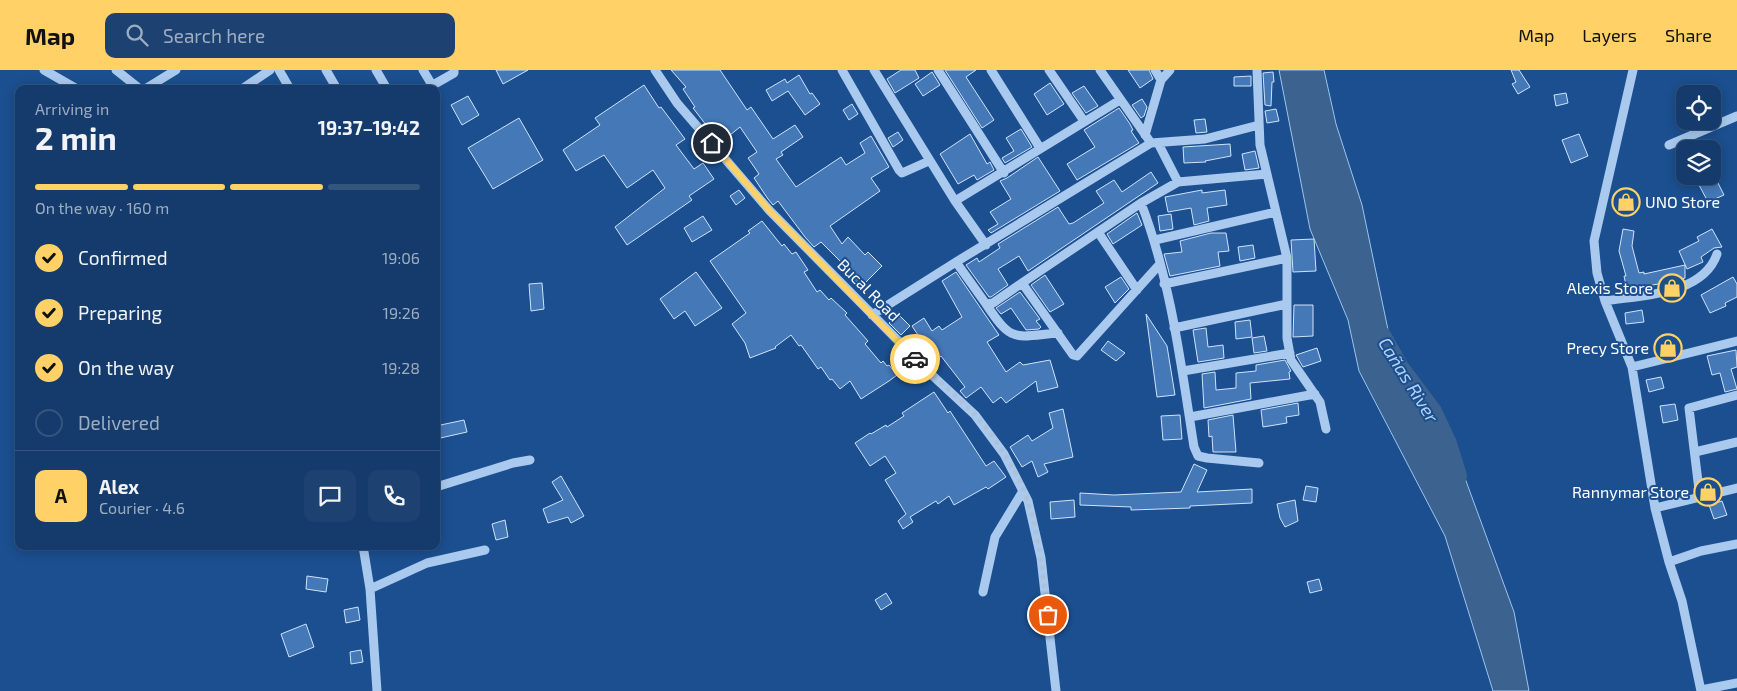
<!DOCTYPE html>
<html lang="en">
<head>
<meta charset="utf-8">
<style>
  :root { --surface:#143b6b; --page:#1d4271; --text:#f1f3f6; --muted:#9dadc1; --line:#33557e; --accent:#ffd166 }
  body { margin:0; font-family:"Exo 2",sans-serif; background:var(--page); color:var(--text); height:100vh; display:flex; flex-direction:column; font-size:19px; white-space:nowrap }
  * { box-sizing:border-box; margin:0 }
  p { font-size:16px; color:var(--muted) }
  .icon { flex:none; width:28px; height:28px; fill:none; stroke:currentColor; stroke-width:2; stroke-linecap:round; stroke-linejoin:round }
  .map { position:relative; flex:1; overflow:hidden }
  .side { position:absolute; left:15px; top:15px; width:425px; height:465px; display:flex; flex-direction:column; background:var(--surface); border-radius:10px; box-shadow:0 2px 12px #0003,0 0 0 1px var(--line) }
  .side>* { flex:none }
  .tools { position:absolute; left:1676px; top:15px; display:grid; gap:10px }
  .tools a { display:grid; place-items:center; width:45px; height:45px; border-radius:10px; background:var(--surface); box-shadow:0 2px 12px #0003,0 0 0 1px var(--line); font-size:25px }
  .pin { position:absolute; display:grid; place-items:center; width:42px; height:42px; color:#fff; margin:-21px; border:2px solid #fff; border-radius:50%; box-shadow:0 1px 5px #0007 }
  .courier { position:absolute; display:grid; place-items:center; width:50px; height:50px; margin:-25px; border:4px solid #ffd166; border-radius:50%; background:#fff; color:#222; box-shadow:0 1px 6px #0007 }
  .head em { font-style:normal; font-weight:700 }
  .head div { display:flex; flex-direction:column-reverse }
  .head { display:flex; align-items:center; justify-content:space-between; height:85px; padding:0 20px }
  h1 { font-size:32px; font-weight:700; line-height:38px }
  .bar { display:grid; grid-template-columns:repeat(4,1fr); gap:8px 5px; align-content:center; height:60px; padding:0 20px }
  .bar i { height:6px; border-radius:4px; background:var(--line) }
  .bar .selected { background:var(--accent) }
  .bar p { grid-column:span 4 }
  .line { display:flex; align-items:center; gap:12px; padding:0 20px; border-top:1px solid var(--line) }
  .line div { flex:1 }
  .round { display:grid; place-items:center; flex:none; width:52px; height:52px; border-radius:10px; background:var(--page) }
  ol { padding:0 20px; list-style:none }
  li { display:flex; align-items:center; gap:15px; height:55px }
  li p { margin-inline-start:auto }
  li .icon { padding:5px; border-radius:50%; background:var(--accent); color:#111; stroke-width:4 }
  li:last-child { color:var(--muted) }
  li i { width:28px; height:28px; border:2px solid var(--line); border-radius:50% }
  header { display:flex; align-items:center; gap:30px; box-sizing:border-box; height:70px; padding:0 25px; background:var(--accent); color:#111 }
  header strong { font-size:24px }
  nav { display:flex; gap:28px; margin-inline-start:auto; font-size:18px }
  .search { width:350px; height:45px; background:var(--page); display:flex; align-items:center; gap:12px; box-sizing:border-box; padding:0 18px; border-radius:10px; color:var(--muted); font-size:19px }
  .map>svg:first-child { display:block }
</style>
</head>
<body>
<header>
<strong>Map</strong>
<div class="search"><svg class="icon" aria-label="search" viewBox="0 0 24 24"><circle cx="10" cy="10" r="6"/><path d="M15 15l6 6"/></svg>Search here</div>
<nav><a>Map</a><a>Layers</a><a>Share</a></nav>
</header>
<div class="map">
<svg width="1737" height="621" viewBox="0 0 1737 621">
  <rect width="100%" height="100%" fill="#1b4f8f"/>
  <path fill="#3c6290" stroke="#9cc4f0" d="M 1279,0 L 1324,0 L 1336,54 L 1362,135 L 1396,298 L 1462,400 L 1514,542 L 1529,621 L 1493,621 L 1445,466 L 1359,301 L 1348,250 L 1310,159 Z"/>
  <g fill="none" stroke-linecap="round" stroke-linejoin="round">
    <path stroke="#3c6290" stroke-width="22" d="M 1380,266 L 1398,298 L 1431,342 L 1446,374 L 1456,406"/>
  </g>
  <path fill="#4478b7" stroke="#cfe3fa" d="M 496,0 L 528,0 L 503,14 Z
    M 671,0 L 720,0 L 747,40 L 751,37 L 773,69 L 795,55 L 803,67 L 781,82 L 783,85 L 776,89 L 796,117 L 841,87 L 846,95 L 865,83 L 860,73 L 871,66 L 889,97 L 871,108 L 880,121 L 830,156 L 842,174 L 848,167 L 865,185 L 868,182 L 882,196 L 861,217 L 847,204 L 850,201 L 821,172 L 814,177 L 805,167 L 778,131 L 773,135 L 768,129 L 754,108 L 759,104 L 748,88 L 757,82 L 740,57 L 720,73 L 693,38 L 695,37 L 683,19 L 686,17 Z
    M 901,0 L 915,0 L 919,8 L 895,23 L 887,9 Z
    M 945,0 L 976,0 L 966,7 L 994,50 L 982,58 Z
    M 1128,0 L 1149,0 L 1153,9 L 1140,18 Z
    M 1511,0 L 1519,0 L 1530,17 L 1518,24 L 1512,14 L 1516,12 Z
    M 932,2 L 940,15 L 923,26 L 915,14 Z
    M 1273,2 L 1274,12 L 1272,12 L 1271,36 L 1265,35 L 1263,3 Z
    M 799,5 L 810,24 L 812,23 L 820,34 L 805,45 L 788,21 L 772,31 L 766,20 L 785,9 L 787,13 Z
    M 1251,6 L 1251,16 L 1234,16 L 1234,7 Z
    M 1050,13 L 1064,34 L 1047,45 L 1034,24 Z
    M 644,15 L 659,38 L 661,37 L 685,69 L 676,75 L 694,99 L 703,93 L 714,109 L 689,126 L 692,130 L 627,175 L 615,157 L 665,118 L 653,100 L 627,118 L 604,85 L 576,101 L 563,80 L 600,55 L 595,48 Z
    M 1084,16 L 1098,36 L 1086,43 L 1072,23 Z
    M 1566,23 L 1568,33 L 1556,36 L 1554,25 Z
    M 468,26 L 479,45 L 462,55 L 451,35 Z
    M 1142,29 L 1147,37 L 1144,46 L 1141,48 L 1132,35 Z
    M 852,34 L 858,44 L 849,50 L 843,40 Z
    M 1119,38 L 1130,54 L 1133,60 L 1131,61 L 1139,73 L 1077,110 L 1067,94 L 1095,77 L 1084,60 Z
    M 1276,39 L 1279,51 L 1267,53 L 1265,41 Z
    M 519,48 L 543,90 L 493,119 L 468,78 Z
    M 1205,49 L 1207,62 L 1196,63 L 1194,50 Z
    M 1021,59 L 1032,77 L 1005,93 L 1002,88 L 1014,81 L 1006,68 Z
    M 898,62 L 903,70 L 893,77 L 888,68 Z
    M 970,64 L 987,94 L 990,92 L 994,100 L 977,110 L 974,105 L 958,114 L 940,84 Z
    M 1579,64 L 1588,86 L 1571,93 L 1562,70 Z
    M 1230,74 L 1231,86 L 1205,91 L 1206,92 L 1184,93 L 1183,77 Z
    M 1255,81 L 1259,98 L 1245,100 L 1242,84 Z
    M 1038,87 L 1060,121 L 991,163 L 988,160 L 998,154 L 990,142 L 1011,129 L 1000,111 L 1007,108 Z
    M 1151,102 L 1158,113 L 1028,201 L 1019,186 L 998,199 L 1008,215 L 991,227 L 989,227 L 966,195 L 977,188 L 979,192 L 1000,178 L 998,174 L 1058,137 L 1069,154 L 1073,153 L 1104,133 L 1096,121 L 1114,110 L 1122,122 Z
    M 1715,107 L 1724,125 L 1708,132 L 1699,115 Z
    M 739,120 L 745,128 L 736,135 L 730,126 Z
    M 1202,120 L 1202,123 L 1225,120 L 1227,135 L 1207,138 L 1209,151 L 1194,155 L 1191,138 L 1168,142 L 1165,127 Z
    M 1137,143 L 1142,155 L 1113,174 L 1107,164 Z
    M 1171,144 L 1173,159 L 1160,161 L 1158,146 Z
    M 703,146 L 712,160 L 692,172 L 684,158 Z
    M 762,151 L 782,176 L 784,174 L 792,184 L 796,182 L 808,200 L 804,202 L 817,222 L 820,220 L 829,230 L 831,228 L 847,243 L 845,245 L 868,271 L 865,274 L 881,293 L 883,291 L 887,296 L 889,295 L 897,305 L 889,311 L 861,329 L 850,311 L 840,319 L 832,309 L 830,310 L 821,297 L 818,299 L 801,275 L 799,276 L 791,265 L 775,277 L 776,278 L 750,288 L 745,273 L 732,254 L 746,243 L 710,191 L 750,163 L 748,161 Z
    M 1623,159 L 1634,161 L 1632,176 L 1639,203 L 1644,202 L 1644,204 L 1685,195 L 1685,208 L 1660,216 L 1658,214 L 1627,220 L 1624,206 L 1626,206 L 1619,181 Z
    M 1712,159 L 1722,177 L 1714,178 L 1701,187 L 1703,192 L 1687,199 L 1679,181 L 1699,171 L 1697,167 Z
    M 1211,163 L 1226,163 L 1229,181 L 1218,182 L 1220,196 L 1170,206 L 1164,184 L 1182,182 L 1180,171 Z
    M 1314,169 L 1316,201 L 1293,202 L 1291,170 Z
    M 1253,175 L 1255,188 L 1240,191 L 1238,177 Z
    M 696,202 L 722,238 L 695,256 L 685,241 L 674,249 L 660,229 Z
    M 956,202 L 999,265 L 987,272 L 1006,302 L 1020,292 L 1023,295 L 1050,290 L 1058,317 L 1038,322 L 1036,311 L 1006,333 L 1001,327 L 993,333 L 981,317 L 966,328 L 960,321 L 965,317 L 941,286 L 932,294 L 924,284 L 928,280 L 912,256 L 924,248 L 932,261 L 939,256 L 942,260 L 962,247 L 942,211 Z
    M 1045,205 L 1064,234 L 1050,242 L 1031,215 Z
    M 1121,207 L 1129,219 L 1115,233 L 1105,217 Z
    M 1733,207 L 1737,214 L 1737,227 L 1725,233 L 1726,236 L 1710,243 L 1701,225 Z
    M 542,213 L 544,239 L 531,241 L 529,214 Z
    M 1020,222 L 1040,249 L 1036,251 L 1041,257 L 1039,259 L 1026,260 L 1011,238 L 1001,244 L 996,238 Z
    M 1294,235 L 1313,235 L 1313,266 L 1293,267 Z
    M 1642,240 L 1644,252 L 1626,254 L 1625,243 Z
    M 898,244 L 910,256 L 901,265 L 889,253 Z
    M 1146,244 L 1167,276 L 1175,325 L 1157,327 Z
    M 1250,250 L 1252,267 L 1236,269 L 1235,252 Z
    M 1206,258 L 1208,277 L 1223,275 L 1224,288 L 1198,292 L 1193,260 Z
    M 1264,266 L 1267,281 L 1254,283 L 1252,268 Z
    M 1108,271 L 1125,283 L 1116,291 L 1101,280 Z
    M 1317,278 L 1321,291 L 1303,297 L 1296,285 Z
    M 1736,280 L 1737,297 L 1731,299 L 1737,319 L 1725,322 L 1720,303 L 1712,305 L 1707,286 Z
    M 1285,290 L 1291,301 L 1289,302 L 1290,309 L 1250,313 L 1251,329 L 1204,338 L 1202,304 L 1215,302 L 1216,320 L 1236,318 L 1236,303 L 1256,301 L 1256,295 Z
    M 1661,307 L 1664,318 L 1649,322 L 1646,310 Z
    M 934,322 L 948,343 L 950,341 L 986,396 L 994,391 L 1006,407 L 988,419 L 986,417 L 954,435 L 949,426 L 938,434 L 936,431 L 910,447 L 913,452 L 903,459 L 898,451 L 906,444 L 885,410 L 896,403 L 885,386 L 870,396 L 855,373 L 870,363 L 871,364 L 886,355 L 887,357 L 904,346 L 902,343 Z
    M 1298,333 L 1299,345 L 1286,347 L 1287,353 L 1263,357 L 1261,340 Z
    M 1675,334 L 1678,350 L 1663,353 L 1660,336 Z
    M 1063,339 L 1073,387 L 1044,394 L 1048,402 L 1038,407 L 1032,391 L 1022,397 L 1010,377 L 1028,365 L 1032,371 L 1053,358 L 1049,343 Z
    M 1180,345 L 1182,369 L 1163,370 L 1161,346 Z
    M 1233,345 L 1236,382 L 1213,382 L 1212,366 L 1209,367 L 1208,350 Z
    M 464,350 L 467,362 L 436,369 L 436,356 Z
    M 1194,394 L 1207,400 L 1197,422 L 1252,419 L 1252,433 L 1190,436 L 1190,438 L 1131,440 L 1131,437 L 1080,435 L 1080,423 L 1114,425 L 1181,422 Z
    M 561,406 L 584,446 L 571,453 L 568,447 L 548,453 L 543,439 L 563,430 L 552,412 Z
    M 1306,416 L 1318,418 L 1316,432 L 1303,430 Z
    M 1074,430 L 1075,447 L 1051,449 L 1050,432 Z
    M 1295,430 L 1298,451 L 1285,457 L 1280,448 L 1277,434 Z
    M 1722,431 L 1727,445 L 1714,449 L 1709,435 Z
    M 505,450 L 508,467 L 496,470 L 492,454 Z
    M 307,506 L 328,509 L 326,522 L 306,519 Z
    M 1319,509 L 1322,520 L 1310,523 L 1307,512 Z
    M 886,523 L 892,533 L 881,540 L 875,530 Z
    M 358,537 L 360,550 L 346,553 L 344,540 Z
    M 306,554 L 314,577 L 289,587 L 281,564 Z
    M 361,580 L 363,592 L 351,594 L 350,582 Z"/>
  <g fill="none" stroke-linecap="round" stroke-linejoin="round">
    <path stroke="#a9c9ee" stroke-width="9" d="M 44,0 L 77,19
      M 116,0 L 140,19
      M 279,0 L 290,19
      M 326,0 L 337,19
      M 376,0 L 387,19
      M 423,0 L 432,15
      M 655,0 L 677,33 L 769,140 L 934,307 L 975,345 L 1004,384 L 1028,431 L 1041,488 L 1056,621
      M 842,0 L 899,100 L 902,103 L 929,91
      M 874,0 L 955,131 L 986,175
      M 938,0 L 1004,103
      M 991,0 L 1040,78
      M 1049,0 L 1084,51
      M 1100,0 L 1151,73
      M 1155,0 L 1161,10
      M 1257,0 L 1260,75 L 1287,188 L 1287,268 L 1291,290 L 1320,332 L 1326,359
      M 1633,0 L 1594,171 L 1597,203 L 1605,231 L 1632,297 L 1737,271
      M 145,19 L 176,0
      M 242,19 L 270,0
      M 426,19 L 454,3 L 454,0
      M 1145,65 L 1161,10 L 1170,0
      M 1158,73 L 1178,112
      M 1669,75 L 1737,46
      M 955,131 L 1120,30
      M 1141,133 C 1171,211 1181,295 1194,377 L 1198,386 L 1207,388 L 1259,393
      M 1098,162 L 1137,220
      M 1155,170 L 1276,142
      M 956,192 L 986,234 L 993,233 L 1022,213
      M 1159,195 L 1077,286 L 1073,285 L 1022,213 L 1141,133 L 1178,112 L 1267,104
      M 1164,214 L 1287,188
      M 1605,231 C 1642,225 1703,225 1717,184
      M 986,234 C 1012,273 1013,267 1058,263
      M 872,245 L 956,192 L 1151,73 L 1205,69 L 1259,55
      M 1174,258 L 1287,234
      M 1632,297 L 1655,438 L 1669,492 L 1682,531 L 1701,621
      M 1183,301 L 1290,283
      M 1190,347 L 1315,324
      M 1695,382 L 1737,372
      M 436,417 L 513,393 L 530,390
      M 1700,428 L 1689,338 L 1737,325
      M 1655,438 L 1737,418
      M 363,476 L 370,519 L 377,621
      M 1669,492 L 1701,481 L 1737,474
      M 370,519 L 427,493 L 485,480
      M 983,522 L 995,467 L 1023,421
      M 1701,620 L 1737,613"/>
  </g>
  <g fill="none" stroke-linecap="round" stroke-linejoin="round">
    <path stroke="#afc1d8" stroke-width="5" stroke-dasharray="0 9" d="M 915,289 C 935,308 958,326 977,347 C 997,370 1018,402 1028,432 C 1040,468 1043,507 1048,545"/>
    <path stroke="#ffd166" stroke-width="6" d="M 712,73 L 769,140 L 915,289"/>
  </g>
  <defs>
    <g id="shop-ring" transform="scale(1.4375)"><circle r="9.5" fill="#1b4f8f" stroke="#ffd166" stroke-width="1.5"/><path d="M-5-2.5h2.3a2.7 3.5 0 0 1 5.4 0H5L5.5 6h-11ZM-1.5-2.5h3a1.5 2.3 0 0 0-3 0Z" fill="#ffd166"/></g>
  </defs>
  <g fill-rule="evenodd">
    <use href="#shop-ring" x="1626" y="132"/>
    <use href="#shop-ring" x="1672" y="218"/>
    <use href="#shop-ring" x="1668" y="278"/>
    <use href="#shop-ring" x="1708" y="422"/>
  </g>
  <g text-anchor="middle" stroke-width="4" stroke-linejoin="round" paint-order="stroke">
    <g font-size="16" fill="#fff" stroke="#1b4f8f" text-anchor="end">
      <text x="1645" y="138" text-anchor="start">UNO Store</text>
      <text x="1653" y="224">Alexis Store</text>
      <text x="1649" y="284">Precy Store</text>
      <text x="1689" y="428">Rannymar Store</text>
    </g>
    <g font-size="16" fill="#fff" stroke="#1b4f8f">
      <text transform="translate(869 220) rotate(45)" y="6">Bucal Road</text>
    </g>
    <g font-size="18" font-style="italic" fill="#b5d3f5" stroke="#1b4f8f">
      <text transform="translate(1408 310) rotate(58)" y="6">Cañas River</text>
    </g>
  </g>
</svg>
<div class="tools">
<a><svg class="icon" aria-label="locate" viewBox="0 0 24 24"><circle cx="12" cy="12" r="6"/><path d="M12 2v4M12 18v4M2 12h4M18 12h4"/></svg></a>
<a><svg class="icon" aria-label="layers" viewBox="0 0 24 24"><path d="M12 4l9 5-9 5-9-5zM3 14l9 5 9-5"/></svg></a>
</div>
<div class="pin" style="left:1048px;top:545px;background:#ea580c"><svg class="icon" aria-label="bag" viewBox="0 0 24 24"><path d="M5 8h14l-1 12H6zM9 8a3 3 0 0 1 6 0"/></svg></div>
<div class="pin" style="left:712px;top:73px;background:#1f2937"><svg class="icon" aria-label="home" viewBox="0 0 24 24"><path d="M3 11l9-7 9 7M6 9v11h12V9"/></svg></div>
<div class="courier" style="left:915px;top:289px"><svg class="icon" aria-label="car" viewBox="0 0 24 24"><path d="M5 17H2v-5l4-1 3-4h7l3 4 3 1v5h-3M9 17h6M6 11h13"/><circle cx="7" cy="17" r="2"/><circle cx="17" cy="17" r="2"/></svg></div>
<section class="side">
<div class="head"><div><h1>2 min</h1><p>Arriving in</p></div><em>19:37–19:42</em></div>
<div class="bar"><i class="selected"></i><i class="selected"></i><i class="selected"></i><i></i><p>On the way · 160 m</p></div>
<ol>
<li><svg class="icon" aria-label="check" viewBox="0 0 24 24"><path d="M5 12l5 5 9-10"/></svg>Confirmed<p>19:06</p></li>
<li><svg class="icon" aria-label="check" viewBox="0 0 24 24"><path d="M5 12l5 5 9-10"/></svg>Preparing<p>19:26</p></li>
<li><svg class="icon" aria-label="check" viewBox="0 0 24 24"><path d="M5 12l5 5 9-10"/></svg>On the way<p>19:28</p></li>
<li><i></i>Delivered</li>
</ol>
<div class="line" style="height:90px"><b class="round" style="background:var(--accent);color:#111">A</b><div><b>Alex</b><p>Courier · 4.6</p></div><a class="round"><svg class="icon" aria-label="chat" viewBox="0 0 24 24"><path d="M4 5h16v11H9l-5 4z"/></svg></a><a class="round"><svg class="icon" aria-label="phone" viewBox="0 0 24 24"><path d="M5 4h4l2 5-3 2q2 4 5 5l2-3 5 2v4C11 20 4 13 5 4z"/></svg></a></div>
</section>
</div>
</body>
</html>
